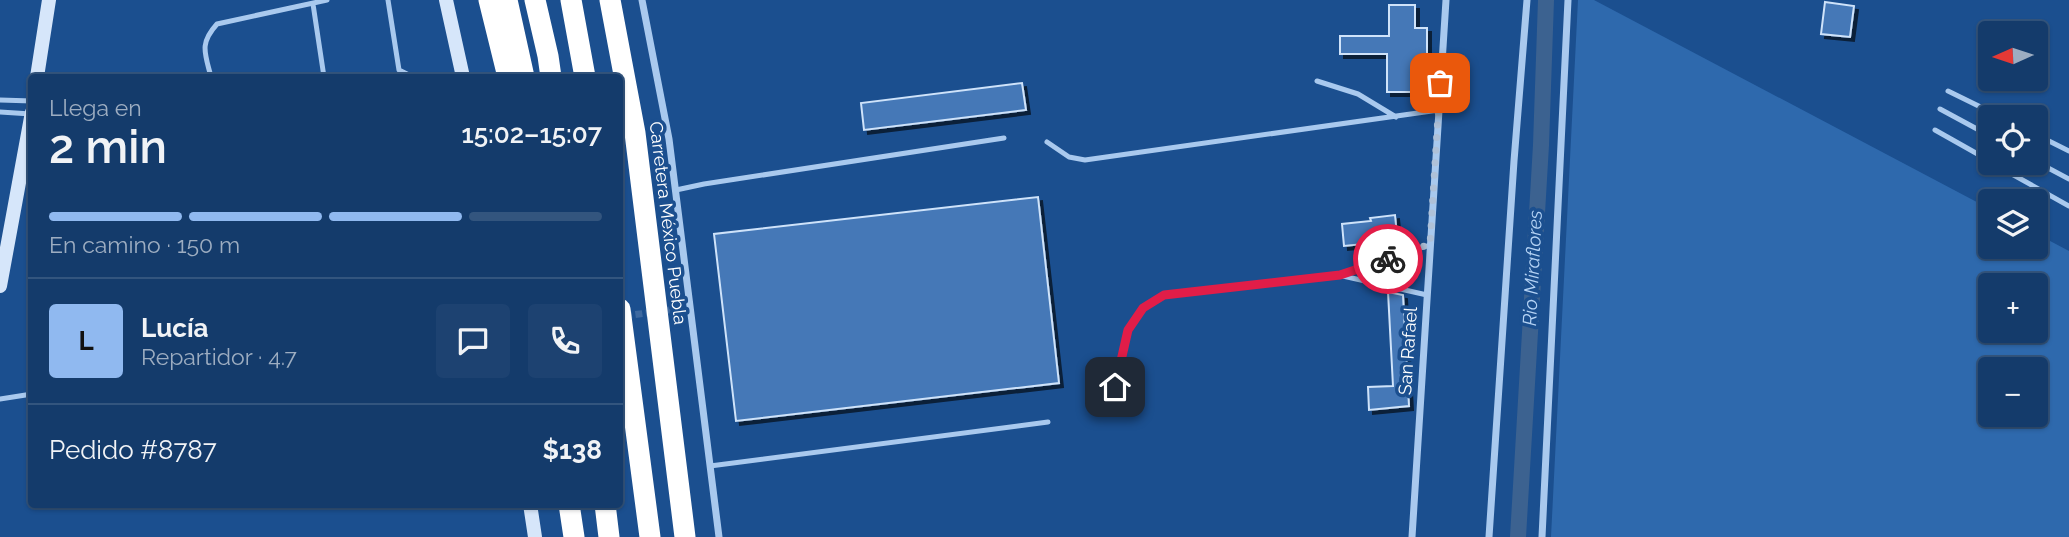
<!DOCTYPE html>
<html lang="es">
<head>
<meta charset="utf-8">
<style>
  :root { --surface:#143b6b; --page:#1d4271; --text:#f1f3f6; --muted:#9dadc1; --line:#33557e; --accent:#90b9f0 }
  body { margin:0; font-family:Raleway,sans-serif; background:var(--page); color:var(--text); height:100vh; display:flex; flex-direction:column; font-size:26px; white-space:nowrap }
  * { box-sizing:border-box; margin:0 }
  p { font-size:23px; color:var(--muted) }
  .icon { flex:none; width:38px; height:38px; fill:none; stroke:currentColor; stroke-width:2; stroke-linecap:round; stroke-linejoin:round }
  .map { position:relative; flex:1; overflow:hidden }
  .panel { position:absolute; left:28px; top:74px; width:595px; height:434px; display:flex; flex-direction:column; background:var(--surface); border-radius:7px; box-shadow:0 2px 5px #0004,0 0 0 2px var(--line) }
  .panel>* { flex:none }
  .needle { width:46px; rotate:267deg }
  .tools { position:absolute; left:1978px; top:21px; display:grid; gap:14px }
  .tools a { display:grid; place-items:center; width:70px; height:70px; border-radius:7px; background:var(--surface); box-shadow:0 2px 5px #0004,0 0 0 2px var(--line); font-size:35px }
  .pin { position:absolute; display:grid; place-items:center; width:60px; height:60px; color:#fff; margin:-30px; border-radius:14px; box-shadow:0 4px 10px #0006 }
  .courier { position:absolute; display:grid; place-items:center; width:70px; height:70px; margin:-35px; border:5px solid #e11d48; border-radius:50%; background:#fff; color:#222; box-shadow:0 2px 9px #0007 }
  .summary em { font-style:normal; font-weight:600 }
  .summary div { display:flex; flex-direction:column-reverse }
  .summary { display:flex; align-items:center; justify-content:space-between; height:119px; padding:0 21px }
  h1 { font-size:46px; font-weight:600; line-height:52px }
  .bar { display:grid; grid-template-columns:repeat(4,1fr); gap:10px 7px; align-content:center; height:84px; padding:0 21px }
  .bar i { height:9px; border-radius:5px; background:var(--line) }
  .bar .active { background:var(--accent) }
  .bar p { grid-column:span 4 }
  .line { display:flex; align-items:center; gap:18px; padding:0 21px; border-top:2px solid var(--line) }
  .line div { flex:1 }
  .round { display:grid; place-items:center; flex:none; width:74px; height:74px; border-radius:7px; background:var(--page) }
  .map>svg:first-child { display:block }
</style>
</head>
<body>
<div class="map">
<svg width="2069" height="537" viewBox="0 0 2069 537">
  <defs>
    <filter id="shadow"><feDropShadow dx="4" dy="4" stdDeviation="0" flood-color="#0009"/></filter>
  </defs>
  <rect width="100%" height="100%" fill="#1b4f8f"/>
  <path fill="#2e69ad" fill-rule="evenodd" d="M 1578,0 L 1594,0 L 1990,209 L 1990,247 L 2035,247 L 2035,233 L 2069,251 L 2069,537 L 1551,537 ZM 1990,285 L 2035,285 L 2035,331 L 1990,331 ZM 1990,369 L 2035,369 L 2035,415 L 1990,415 Z"/>
  <g fill="none" stroke-linecap="round" stroke-linejoin="round">
    <path stroke="#3c6290" stroke-width="16" d="M 1518,537 L 1541,145 L 1546,0"/>
  </g>
  <path fill="#4478b7" stroke="#cfe3fa" stroke-width="2" filter="url(#shadow)" d="M 1825,2 L 1854,6 L 1850,37 L 1821,34 Z
    M 1389,5 L 1415,5 L 1415,28 L 1427,28 L 1427,92 L 1387,92 L 1387,54 L 1340,54 L 1340,36 L 1389,36 Z
    M 1022,83 L 1026,110 L 864,130 L 861,103 Z
    M 1038,197 L 1059,383 L 736,421 L 714,234 Z
    M 1395,215 L 1398,245 L 1373,248 L 1373,243 L 1344,246 L 1342,224 L 1371,221 L 1370,218 Z
    M 1388,292 L 1403,295 L 1409,406 L 1369,410 L 1368,387 L 1393,386 Z"/>
  <g fill="none" stroke-linecap="round" stroke-linejoin="round">
    <path stroke="#3d69a0" stroke-width="7" stroke-dasharray="7 3.5" stroke-linecap="butt" d="M 625,316 L 690,307"/>
    <path stroke="#a9c9ee" stroke-width="5" d="M 388,0 L 399,70 L 409,75 L 422,77
      M 313,4 L 324,77
      M 211,77 C 205,53 199,44 217,24 L 327,0
      M 1317,81 L 1358,94 L 1396,117
      M 1948,91 L 2001,117
      M 0,100 L 32,101
      M 1940,109 L 1990,136
      M 0,112 L 31,114
      M 1935,130 L 1990,161
      M 2035,134 L 2069,151
      M 1047,142 L 1069,157 L 1085,160 L 1439,110
      M 2035,161 L 2069,179
      M 1992,163 L 2069,206
      M 676,190 L 704,184 L 1004,138
      M 1343,276 L 1427,295
      M 1115,387 L 1128,330 L 1143,308 L 1164,295 L 1340,275 L 1430,245
      M 0,399 L 32,394
      M 710,466 L 1048,422"/>
    <path stroke="#a9c9ee" stroke-width="7" d="M 642,0 L 669,139 L 719,537
      M 1412,537 L 1446,0
      M 1489,537 L 1514,161 L 1527,0
      M 1542,537 L 1568,0"/>
    <path stroke="#d6e6fa" stroke-width="14" d="M 446,0 L 463,77
      M 37,77 L 49,0
      M 0,286 L 32,112
      M 530,504 L 535,537"/>
    <path stroke="#fff" stroke-width="21" d="M 489,0 L 508,77
      M 507,0 L 524,77
      M 535,0 L 548,56 L 551,77
      M 571,0 L 585,77
      M 610,0 L 635,133 L 685,537
      M 620,309 L 650,537
      M 569,504 L 574,537
      M 605,504 L 609,537"/>
  </g>
  <g fill="none" stroke-linecap="round" stroke-linejoin="round">
    <path stroke="#afc1d8" stroke-width="7" stroke-dasharray="0 12.6" d="M 1388,259 L 1430,244 L 1440,83"/>
    <path stroke="#e11d48" stroke-width="9" d="M 1115,387 L 1128,330 L 1143,308 L 1164,295 L 1340,275 L 1388,259"/>
  </g>
  <g text-anchor="middle" stroke-width="7" stroke-linejoin="round" paint-order="stroke">
    <g font-size="18" fill="#fff" stroke="#1b4f8f">
      <text transform="translate(668 223) rotate(83)" y="6">Carretera México Puebla</text>
      <text transform="translate(1408 351) rotate(-86)" y="6">San Rafael</text>
    </g>
    <g font-size="19" font-style="italic" fill="#b5d3f5" stroke="#1b4f8f">
      <text transform="translate(1532 268) rotate(-87)" y="7">Rio Miraflores</text>
    </g>
  </g>
</svg>
<div class="tools">
<a><svg class="needle" viewBox="-14 -14 28 28"><path d="M0-13l5 13h-10z" fill="#e53935"/><path d="M0 13l5-13h-10z" fill="#9dadc1"/></svg></a>
<a><svg class="icon" aria-label="locate" viewBox="0 0 24 24"><circle cx="12" cy="12" r="6"/><path d="M12 2v4M12 18v4M2 12h4M18 12h4"/></svg></a>
<a><svg class="icon" aria-label="layers" viewBox="0 0 24 24"><path d="M12 4l9 5-9 5-9-5zM3 14l9 5 9-5"/></svg></a>
<a>+</a>
<a>−</a>
</div>
<div class="pin" style="left:1440px;top:83px;background:#ea580c"><svg class="icon" aria-label="bag" viewBox="0 0 24 24"><path d="M5 8h14l-1 12H6zM9 8a3 3 0 0 1 6 0"/></svg></div>
<div class="pin" style="left:1115px;top:387px;background:#1f2937"><svg class="icon" aria-label="home" viewBox="0 0 24 24"><path d="M3 11l9-7 9 7M6 9v11h12V9"/></svg></div>
<div class="courier" style="left:1388px;top:259px"><svg class="icon" aria-label="bike" viewBox="0 0 24 24"><circle cx="6" cy="16" r="4"/><circle cx="18" cy="16" r="4"/><path d="M6 16l4-8h5l3 8M10 8l3 8H6M13 5h3"/></svg></div>
<section class="panel">
<div class="summary"><div><h1>2 min</h1><p>Llega en</p></div><em>15:02–15:07</em></div>
<div class="bar"><i class="active"></i><i class="active"></i><i class="active"></i><i></i><p>En camino · 150 m</p></div>
<div class="line" style="height:126px"><b class="round" style="background:var(--accent);color:#111">L</b><div><b>Lucía</b><p>Repartidor · 4.7</p></div><a class="round"><svg class="icon" aria-label="chat" viewBox="0 0 24 24"><path d="M4 5h16v11H9l-5 4z"/></svg></a><a class="round"><svg class="icon" aria-label="phone" viewBox="0 0 24 24"><path d="M5 4h4l2 5-3 2q2 4 5 5l2-3 5 2v4C11 20 4 13 5 4z"/></svg></a></div>
<div class="line" style="height:91px"><div>Pedido #8787</div><b>$138</b></div>
</section>
</div>
</body>
</html>
